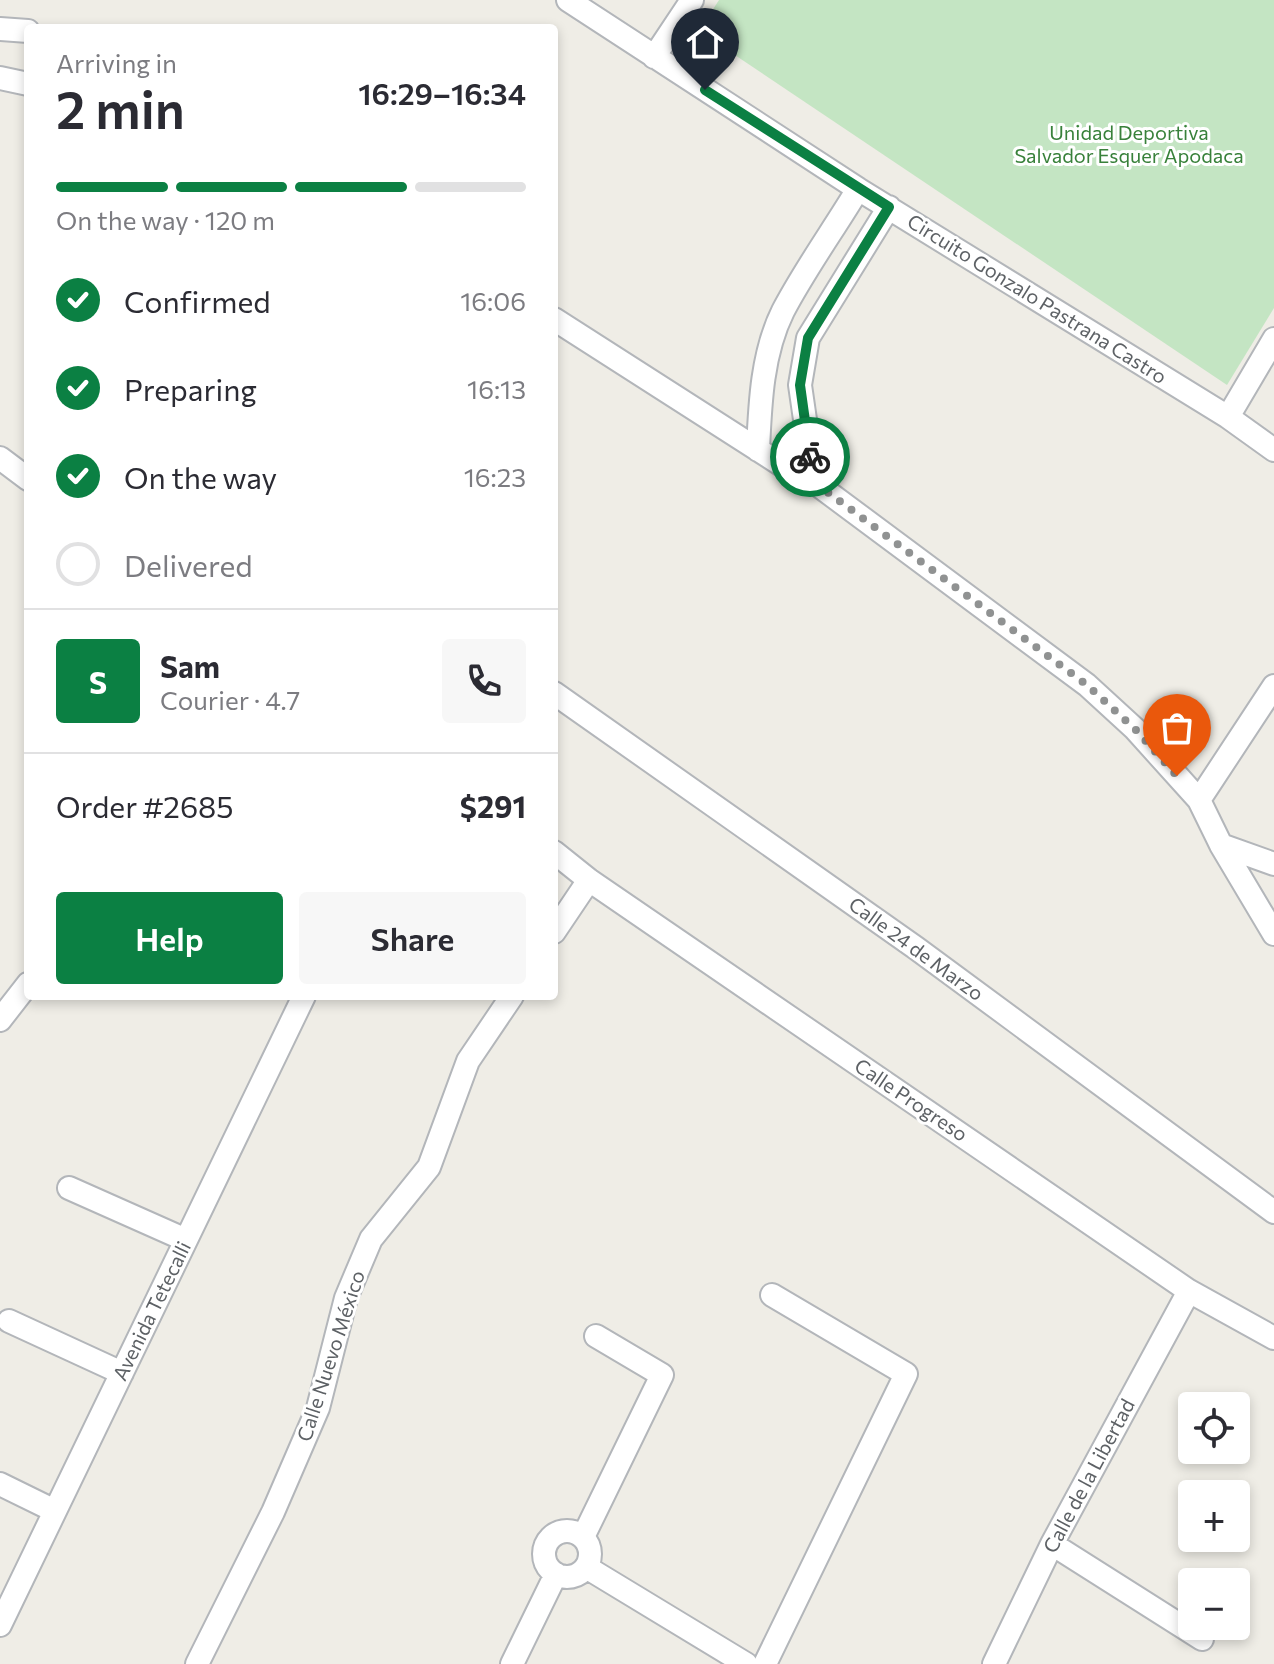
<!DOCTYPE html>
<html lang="en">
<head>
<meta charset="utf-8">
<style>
  :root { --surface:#fff; --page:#f7f7f7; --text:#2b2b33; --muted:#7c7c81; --line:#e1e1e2; --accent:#0b8043 }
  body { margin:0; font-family:Commissioner,sans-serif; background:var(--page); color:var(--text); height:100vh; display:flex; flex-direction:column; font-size:30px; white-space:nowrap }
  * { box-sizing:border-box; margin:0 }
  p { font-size:26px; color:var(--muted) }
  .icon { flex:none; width:44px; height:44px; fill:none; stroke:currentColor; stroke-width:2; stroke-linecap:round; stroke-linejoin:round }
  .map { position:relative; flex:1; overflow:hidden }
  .drawer { position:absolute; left:24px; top:24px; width:534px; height:976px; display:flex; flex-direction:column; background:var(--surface); border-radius:8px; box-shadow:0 4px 12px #0003 }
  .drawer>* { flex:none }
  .buttons { position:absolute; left:1178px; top:1392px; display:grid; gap:16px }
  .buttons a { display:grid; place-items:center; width:72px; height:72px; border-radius:8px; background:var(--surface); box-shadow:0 4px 12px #0003; font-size:40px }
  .pin { position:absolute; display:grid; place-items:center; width:68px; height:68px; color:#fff; margin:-82px -34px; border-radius:50% 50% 50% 0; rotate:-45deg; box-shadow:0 0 8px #0007 }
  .pin .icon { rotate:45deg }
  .courier { position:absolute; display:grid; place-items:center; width:80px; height:80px; margin:-40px; border:6px solid #0b8043; border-radius:50%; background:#fff; color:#222; box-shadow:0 2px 10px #0007 }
  .head em { font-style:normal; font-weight:600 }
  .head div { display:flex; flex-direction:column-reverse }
  .head { display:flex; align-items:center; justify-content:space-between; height:136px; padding:0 32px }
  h1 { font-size:52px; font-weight:600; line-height:60px }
  .bar { display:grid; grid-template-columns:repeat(4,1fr); gap:12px 8px; align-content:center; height:96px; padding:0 32px }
  .bar i { height:10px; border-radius:6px; background:var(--line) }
  .bar .current { background:var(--accent) }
  .bar p { grid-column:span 4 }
  .line { display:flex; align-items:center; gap:20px; padding:0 32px; border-top:2px solid var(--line) }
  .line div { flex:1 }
  .round { display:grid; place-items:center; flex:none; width:84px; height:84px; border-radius:8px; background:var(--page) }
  ol { padding:0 32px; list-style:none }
  li { display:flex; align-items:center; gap:24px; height:88px }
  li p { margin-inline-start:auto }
  li .icon { padding:8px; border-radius:50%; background:var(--accent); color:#fff; stroke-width:4 }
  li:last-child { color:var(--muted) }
  li i { width:44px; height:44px; border:4px solid var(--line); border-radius:50% }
  .cta { display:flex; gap:16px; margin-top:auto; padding:16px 32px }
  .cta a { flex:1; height:92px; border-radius:8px; background:var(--accent); color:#fff; font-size:32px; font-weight:600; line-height:92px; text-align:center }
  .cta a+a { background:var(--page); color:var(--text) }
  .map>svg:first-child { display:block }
</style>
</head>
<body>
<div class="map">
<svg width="1274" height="1664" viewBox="0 0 1274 1664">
  <rect width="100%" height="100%" fill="#efede6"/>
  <path fill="#c4e5c3" d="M 719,0 L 1274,0 L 1274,308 L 1227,385 L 699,31 Z"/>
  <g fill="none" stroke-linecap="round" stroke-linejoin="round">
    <g stroke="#b3b6ba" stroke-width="26">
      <path id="street" d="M 568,0 L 858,189 L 1228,417 L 1274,450
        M 0,29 L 28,31
        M 654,57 L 692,0
        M 0,78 L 28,84
        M 554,319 L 785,467 L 814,482 L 1087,685 L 1135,729 L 1199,800 L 1221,845 L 1274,934
        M 1228,417 L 1274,339
        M 758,450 C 760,404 762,353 783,311 C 805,269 834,229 858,189
        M 0,458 L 28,479
        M 814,482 L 800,385 L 808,338 L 889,207
        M 554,693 L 916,948 L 1274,1212
        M 1199,800 L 1274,686
        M 1221,845 L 1274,864
        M 554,852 L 589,880 L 1189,1291 L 1274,1338
        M 554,932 L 589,880
        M 0,1020 L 28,984
        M 69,1188 L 186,1240
        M 9,1321 L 122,1373
        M 0,1484 L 55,1511
        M544 1554a23 23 0 1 1 46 0a23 23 0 1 1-46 0Z
        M 583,1537 L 662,1375 L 596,1336
        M 1052,1544 L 1202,1639
        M 586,1567 L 746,1664
        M 0,1625 L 304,996
        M 197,1664 L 273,1512 L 318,1408 L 346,1298 L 371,1239 L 429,1167 L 468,1061 L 512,996
        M 512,1664 L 556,1574
        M 765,1664 L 906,1374 L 772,1295
        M 994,1664 L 1052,1544 L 1189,1291"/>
    </g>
    <use href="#street" stroke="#fff" stroke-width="22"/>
  </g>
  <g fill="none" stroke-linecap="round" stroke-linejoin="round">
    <path stroke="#909292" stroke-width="8" stroke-dasharray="0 14.4" d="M 810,457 L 814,482 L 1087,685 L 1135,729 L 1177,776"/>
    <path stroke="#0b8043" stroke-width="10" d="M 705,90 L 889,207 L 808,338 L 800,385 L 810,457"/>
  </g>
  <g text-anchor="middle" stroke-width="6" stroke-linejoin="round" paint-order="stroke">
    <g font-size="20" fill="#38813a" stroke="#fff">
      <text x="1129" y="140">Unidad Deportiva<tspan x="1129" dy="23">Salvador Esquer Apodaca</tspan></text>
    </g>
    <g font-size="20" fill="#5d6165" stroke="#fff">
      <text transform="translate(1037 299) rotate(32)" y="7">Circuito Gonzalo Pastrana Castro</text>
      <text transform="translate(916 949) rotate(36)" y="7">Calle 24 de Marzo</text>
      <text transform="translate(911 1100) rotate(34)" y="7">Calle Progreso</text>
      <text transform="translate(152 1311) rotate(-64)" y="7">Avenida Tetecalli</text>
      <text transform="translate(331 1356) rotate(-72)" y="7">Calle Nuevo México</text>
      <text transform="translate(1089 1476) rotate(-62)" y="7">Calle de la Libertad</text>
    </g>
  </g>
</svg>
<div class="buttons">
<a><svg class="icon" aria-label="locate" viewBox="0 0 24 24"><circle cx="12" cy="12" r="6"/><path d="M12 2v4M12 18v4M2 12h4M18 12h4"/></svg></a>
<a>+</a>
<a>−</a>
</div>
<div class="pin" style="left:1177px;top:776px;background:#ea580c"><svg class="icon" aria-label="bag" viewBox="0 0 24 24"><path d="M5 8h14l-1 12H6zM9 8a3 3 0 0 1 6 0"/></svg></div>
<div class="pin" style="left:705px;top:90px;background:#1f2937"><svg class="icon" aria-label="home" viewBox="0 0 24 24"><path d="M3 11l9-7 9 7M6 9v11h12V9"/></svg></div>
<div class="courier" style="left:810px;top:457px"><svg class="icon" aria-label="bike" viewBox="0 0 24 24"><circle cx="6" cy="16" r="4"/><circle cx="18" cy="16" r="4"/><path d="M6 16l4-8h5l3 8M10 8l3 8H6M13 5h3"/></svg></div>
<section class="drawer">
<div class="head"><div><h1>2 min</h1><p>Arriving in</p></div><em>16:29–16:34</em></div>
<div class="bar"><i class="current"></i><i class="current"></i><i class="current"></i><i></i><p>On the way · 120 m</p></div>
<ol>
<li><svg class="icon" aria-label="check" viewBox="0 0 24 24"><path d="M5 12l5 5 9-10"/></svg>Confirmed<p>16:06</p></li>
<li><svg class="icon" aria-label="check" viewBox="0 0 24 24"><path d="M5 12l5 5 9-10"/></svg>Preparing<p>16:13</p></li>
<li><svg class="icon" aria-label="check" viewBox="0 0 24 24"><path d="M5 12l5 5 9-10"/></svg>On the way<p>16:23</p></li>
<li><i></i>Delivered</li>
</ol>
<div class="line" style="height:144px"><b class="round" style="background:var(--accent);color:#fff">S</b><div><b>Sam</b><p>Courier · 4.7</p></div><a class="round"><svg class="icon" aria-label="phone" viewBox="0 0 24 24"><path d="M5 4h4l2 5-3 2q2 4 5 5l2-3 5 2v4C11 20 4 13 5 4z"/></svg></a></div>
<div class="line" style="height:104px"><div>Order #2685</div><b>$291</b></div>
<div class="cta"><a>Help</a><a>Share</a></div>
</section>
</div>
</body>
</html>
